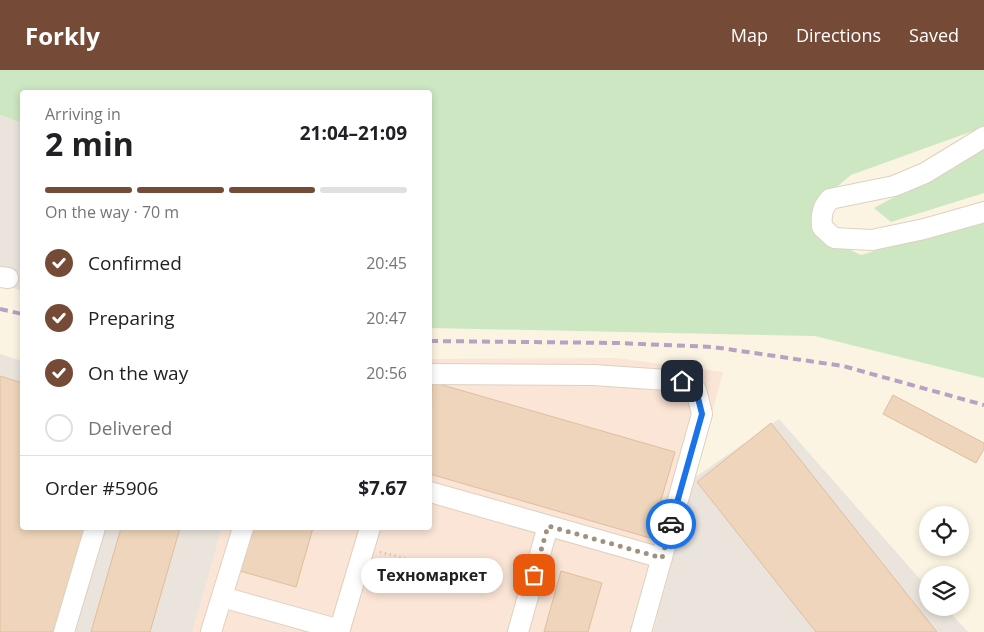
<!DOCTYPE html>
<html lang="en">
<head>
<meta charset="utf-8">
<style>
  :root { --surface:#fff; --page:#f2f2f2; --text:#202124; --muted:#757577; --line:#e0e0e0; --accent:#754a37 }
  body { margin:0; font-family:"Open Sans",sans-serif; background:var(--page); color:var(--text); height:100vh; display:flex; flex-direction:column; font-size:19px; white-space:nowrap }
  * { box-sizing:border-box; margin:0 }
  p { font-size:16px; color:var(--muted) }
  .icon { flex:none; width:28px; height:28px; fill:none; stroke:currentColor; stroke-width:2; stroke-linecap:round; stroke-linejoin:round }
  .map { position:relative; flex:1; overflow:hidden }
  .sheet { position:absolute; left:20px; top:20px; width:412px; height:440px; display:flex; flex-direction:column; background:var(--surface); border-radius:5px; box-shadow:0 2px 8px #0003 }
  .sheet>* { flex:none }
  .buttons { position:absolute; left:919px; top:436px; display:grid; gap:10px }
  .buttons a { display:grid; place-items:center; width:50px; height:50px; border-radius:50%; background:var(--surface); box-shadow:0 2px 8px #0003; font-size:25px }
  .pin { position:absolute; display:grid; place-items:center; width:42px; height:42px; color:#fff; margin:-21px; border-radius:10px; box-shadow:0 2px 8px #0006 }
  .courier { position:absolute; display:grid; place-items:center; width:50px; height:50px; margin:-25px; border:4px solid #1a73e8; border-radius:50%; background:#fff; color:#222; box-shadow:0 1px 6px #0007 }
  .bubble { position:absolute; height:35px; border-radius:18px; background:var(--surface); box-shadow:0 2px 8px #0003; font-size:16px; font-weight:700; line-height:35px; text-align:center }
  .head em { font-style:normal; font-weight:700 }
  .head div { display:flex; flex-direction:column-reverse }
  .head { display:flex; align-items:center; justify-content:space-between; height:85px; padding:0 25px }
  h1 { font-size:32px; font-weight:700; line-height:38px }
  .bar { display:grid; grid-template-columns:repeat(4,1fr); gap:8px 5px; align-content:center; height:60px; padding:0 25px }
  .bar i { height:6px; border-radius:4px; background:var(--line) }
  .bar .active { background:var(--accent) }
  .bar p { grid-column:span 4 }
  .line { display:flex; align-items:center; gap:12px; padding:0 25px; border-top:1px solid var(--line) }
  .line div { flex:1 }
  ol { padding:0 25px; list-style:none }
  li { display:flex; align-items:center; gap:15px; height:55px }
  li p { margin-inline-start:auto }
  li .icon { padding:5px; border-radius:50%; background:var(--accent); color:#fff; stroke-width:4 }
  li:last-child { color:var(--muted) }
  li i { width:28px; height:28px; border:2px solid var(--line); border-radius:50% }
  header { display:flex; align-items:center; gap:30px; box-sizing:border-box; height:70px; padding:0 25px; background:var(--accent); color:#fff }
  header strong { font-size:24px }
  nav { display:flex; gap:28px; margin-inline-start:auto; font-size:18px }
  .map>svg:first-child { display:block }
</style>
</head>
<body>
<header>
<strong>Forkly</strong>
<nav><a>Map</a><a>Directions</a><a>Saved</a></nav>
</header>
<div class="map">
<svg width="984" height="562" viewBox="0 0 984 562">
  <rect width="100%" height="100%" fill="#fbf4e2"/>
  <path fill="#fae5d6" d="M 616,288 L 723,302 L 653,562 L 192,562 L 222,458 L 430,458 L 430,289 Z"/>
  <path fill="#eae4dd" d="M 0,45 L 22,53 L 22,221 L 0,213 Z
    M 0,284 L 22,291 L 22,458 L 222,458 L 192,562 L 0,562 Z
    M 779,349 L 927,517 L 928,538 L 946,538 L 968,562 L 653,562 L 694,408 Z"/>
  <path fill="#cde7c2" d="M 0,0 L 984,0 L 984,57 L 851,105 L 813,137 L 819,165 L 861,185 L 984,148 L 984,308 L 815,266 L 430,258 L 430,22 L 22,22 L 22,53 L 0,45 Z
    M 984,79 L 984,123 L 891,152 L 874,138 Z"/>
  <path fill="#eed5bb" stroke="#e0bd9d" d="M 0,306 L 22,313 L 22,458 L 88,458 L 57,562 L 0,562 Z
    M 432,312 L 675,382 L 650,468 L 430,404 Z
    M 893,325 L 984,373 L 984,379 L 976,393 L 883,344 Z
    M 771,353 L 937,562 L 816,562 L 697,412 Z
    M 121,458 L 180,458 L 150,562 L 91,562 Z
    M 252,458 L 313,458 L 296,517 L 240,501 Z
    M 561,501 L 602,513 L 588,562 L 544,562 Z"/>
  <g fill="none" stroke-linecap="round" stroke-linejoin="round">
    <g stroke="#ded1bf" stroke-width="22">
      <path id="minor" d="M 984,67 L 925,103 L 894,116 L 830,129 C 822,138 821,145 822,157 L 834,168 L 872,170 L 924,159 L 984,142
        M 0,207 L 8,208
        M 430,304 L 593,305 L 682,311 L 696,320 L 702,344 L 641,562
        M 430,422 L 662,488
        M 222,527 L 340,560
        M 64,562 L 95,458
        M 211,562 L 243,458
        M 339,562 L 370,458
        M 518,562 L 548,456"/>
    </g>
    <path stroke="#d3b89f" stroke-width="2.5" stroke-dasharray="1 4" stroke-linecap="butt" d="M 380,482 L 408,489"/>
    <use href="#minor" stroke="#fff" stroke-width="20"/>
    <path stroke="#b7a2c3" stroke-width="4" stroke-dasharray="8 5" stroke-linecap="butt" d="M 0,239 L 22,244
      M 430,271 L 617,273 L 713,277 L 843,296 L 984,335"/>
  </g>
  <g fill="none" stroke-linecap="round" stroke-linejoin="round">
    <path stroke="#a1917f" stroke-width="5" stroke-dasharray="0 9" d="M 534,505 L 548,456 L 662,488 L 671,454"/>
    <path stroke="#1a73e8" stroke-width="6" d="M 671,454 L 702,344 L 696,320 L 682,311"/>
  </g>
</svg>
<div class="buttons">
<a><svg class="icon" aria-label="locate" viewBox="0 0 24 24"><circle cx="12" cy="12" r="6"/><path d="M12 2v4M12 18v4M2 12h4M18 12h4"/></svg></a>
<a><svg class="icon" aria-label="layers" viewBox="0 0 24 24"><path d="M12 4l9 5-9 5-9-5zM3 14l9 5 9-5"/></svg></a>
</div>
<div class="pin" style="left:534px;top:505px;background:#ea580c"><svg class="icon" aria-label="bag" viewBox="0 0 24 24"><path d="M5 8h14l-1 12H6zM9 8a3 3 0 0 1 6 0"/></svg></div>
<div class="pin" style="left:682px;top:311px;background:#1f2937"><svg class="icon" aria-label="home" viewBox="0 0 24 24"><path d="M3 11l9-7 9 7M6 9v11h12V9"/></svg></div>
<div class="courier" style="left:671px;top:454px"><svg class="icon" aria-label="car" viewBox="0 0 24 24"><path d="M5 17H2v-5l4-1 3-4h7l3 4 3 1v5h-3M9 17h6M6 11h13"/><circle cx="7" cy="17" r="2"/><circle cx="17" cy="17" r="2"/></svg></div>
<div class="bubble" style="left:361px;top:488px;width:142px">Техномаркет</div>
<section class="sheet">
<div class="head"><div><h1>2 min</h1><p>Arriving in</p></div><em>21:04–21:09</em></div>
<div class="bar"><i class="active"></i><i class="active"></i><i class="active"></i><i></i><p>On the way · 70 m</p></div>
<ol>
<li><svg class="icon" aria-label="check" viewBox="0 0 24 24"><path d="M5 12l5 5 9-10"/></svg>Confirmed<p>20:45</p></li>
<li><svg class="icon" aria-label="check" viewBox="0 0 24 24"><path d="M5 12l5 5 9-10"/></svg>Preparing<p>20:47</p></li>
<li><svg class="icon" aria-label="check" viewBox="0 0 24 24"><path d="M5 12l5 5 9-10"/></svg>On the way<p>20:56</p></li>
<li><i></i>Delivered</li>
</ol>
<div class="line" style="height:65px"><div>Order #5906</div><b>$7.67</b></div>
</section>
</div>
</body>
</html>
